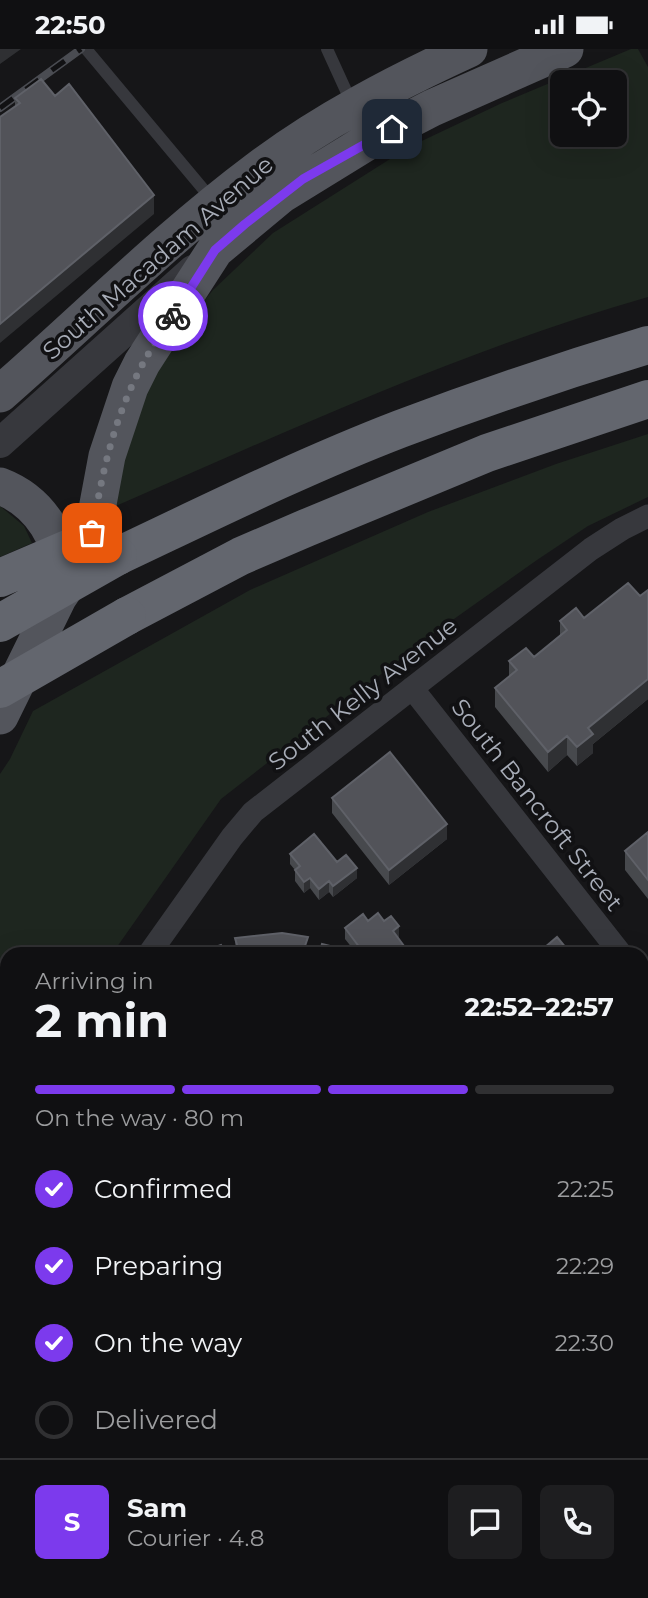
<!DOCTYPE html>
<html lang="en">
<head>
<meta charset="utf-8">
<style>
  :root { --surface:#101012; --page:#1e1e20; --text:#f1f3f6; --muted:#9c9d9f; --line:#303032; --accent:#7c3aed }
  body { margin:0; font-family:Montserrat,sans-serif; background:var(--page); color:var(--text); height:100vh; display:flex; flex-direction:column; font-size:26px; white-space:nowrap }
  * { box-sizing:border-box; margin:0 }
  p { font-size:23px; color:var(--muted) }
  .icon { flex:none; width:38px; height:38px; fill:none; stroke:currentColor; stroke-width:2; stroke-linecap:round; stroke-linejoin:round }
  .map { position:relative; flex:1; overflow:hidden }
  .details { position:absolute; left:0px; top:898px; width:649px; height:653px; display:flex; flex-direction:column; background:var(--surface); border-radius:21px 21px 0 0; box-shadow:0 7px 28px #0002,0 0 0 2px var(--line) }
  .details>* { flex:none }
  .controls { position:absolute; left:550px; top:21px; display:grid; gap:14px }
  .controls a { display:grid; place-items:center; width:77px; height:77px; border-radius:10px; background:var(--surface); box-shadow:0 7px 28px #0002,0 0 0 2px var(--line); font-size:35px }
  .pin { position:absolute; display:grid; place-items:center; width:60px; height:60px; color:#fff; margin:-30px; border-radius:14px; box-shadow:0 4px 10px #0006 }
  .courier { position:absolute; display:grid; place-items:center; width:70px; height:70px; margin:-35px; border:5px solid #7c3aed; border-radius:50%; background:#fff; color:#222; box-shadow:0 2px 9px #0007 }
  .head em { font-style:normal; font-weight:700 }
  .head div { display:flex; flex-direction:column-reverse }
  .head { display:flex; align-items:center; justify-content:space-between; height:119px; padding:0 35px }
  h1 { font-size:46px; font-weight:700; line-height:52px }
  .bar { display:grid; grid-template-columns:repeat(4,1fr); gap:10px 7px; align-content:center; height:84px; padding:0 35px }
  .bar i { height:9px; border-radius:5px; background:var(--line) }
  .bar .active { background:var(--accent) }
  .bar p { grid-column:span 4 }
  .line { display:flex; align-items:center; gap:18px; padding:0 35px; border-top:2px solid var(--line) }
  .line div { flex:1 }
  .round { display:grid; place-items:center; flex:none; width:74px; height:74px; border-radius:10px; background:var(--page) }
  ol { padding:0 35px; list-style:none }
  li { display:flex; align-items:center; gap:21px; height:77px }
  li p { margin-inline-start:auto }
  li .icon { padding:7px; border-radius:50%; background:var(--accent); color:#fff; stroke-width:4 }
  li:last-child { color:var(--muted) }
  li i { width:38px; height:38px; border:4px solid var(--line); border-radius:50% }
  .status { display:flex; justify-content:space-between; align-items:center; height:49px; padding:0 35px; background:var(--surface); direction:ltr }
  .status svg { height:19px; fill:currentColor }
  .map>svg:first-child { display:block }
</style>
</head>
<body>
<div class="status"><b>22:50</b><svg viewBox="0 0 49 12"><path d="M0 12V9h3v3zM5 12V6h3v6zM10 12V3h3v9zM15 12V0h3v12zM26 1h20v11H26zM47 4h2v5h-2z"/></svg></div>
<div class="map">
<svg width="648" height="1549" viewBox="0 0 648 1549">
  <rect width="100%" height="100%" fill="#161618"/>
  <path fill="#1e261f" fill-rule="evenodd" d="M 631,0 L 638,0 L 648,18 L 648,248 C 462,301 286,383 109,460 L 145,337 L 175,288 L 213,241 L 273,184 L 409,98 L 502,54 ZM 562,33 L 614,33 L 614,86 L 562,86 Z
    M 648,385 L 648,448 L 588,477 L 537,511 L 430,587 L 221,750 L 112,905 L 7,905 L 7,1053 L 0,1063 L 0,725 L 10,710 L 33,662 L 250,541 L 428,463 L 556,415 Z
    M 0,457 L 24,477 L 32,494 L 0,508 Z"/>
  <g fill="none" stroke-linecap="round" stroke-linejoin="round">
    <path stroke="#37383d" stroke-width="12" d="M 86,0 L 214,153
      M 327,0 L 353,57"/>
    <path stroke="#37383d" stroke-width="23" d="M 412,639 L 621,905
      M 149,905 L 232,788 L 253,763 L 591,500 L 622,480 L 648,467
      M 642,932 L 648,939
      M 0,1101 L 7,1095
      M 97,1544 L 102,1549"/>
    <path stroke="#37383d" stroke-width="30" d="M 0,394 L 193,221
      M 642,1017 L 648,1013
      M 0,1463 L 7,1457"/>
    <path stroke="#53555c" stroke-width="37" d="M 0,345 C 86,270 166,189 257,121 C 322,72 395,34 469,0
      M 0,437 C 39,452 67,492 60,535
      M 0,667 L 58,549 L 89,503 L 107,407 L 130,338 L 142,314 L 215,201 L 281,146 L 372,90 L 432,59 L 565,0
      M 642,1231 L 648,1227
      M 642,1269 L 648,1264
      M 642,1299 L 648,1294
      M 355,1549 L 360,1544
      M 405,1549 L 409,1544"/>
    <path stroke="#63666e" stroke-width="38" d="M 118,507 C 211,463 304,417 400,380 C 482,349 565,321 648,296
      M 127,567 L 241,507 L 306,479 L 487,404 L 648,350"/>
    <g stroke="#4a4c52" stroke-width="8">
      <path id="rail" d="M 0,59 L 81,0"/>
    </g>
    <use href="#rail" stroke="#111113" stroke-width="5" stroke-dasharray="16" stroke-linecap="butt"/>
    <path stroke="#63666e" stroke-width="38" d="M 0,529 L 77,496 L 118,507
      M 0,574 L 118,507
      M 0,640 L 127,567"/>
  </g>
  <path fill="#47494d" d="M 15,49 L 154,165 L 15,58 Z
    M 648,541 L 648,650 L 593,695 L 593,704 L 577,717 L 567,706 L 548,723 L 495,658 L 495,639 L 509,627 L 509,612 L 534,608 L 560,586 L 560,572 L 584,569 L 640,547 Z
    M 332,749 L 447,790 L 389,836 L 332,764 Z
    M 648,783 L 648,850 L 625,821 L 625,802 Z
    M 290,805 L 337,813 L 357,829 L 333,848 L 329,843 L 319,851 L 310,839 L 304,844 L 295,832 L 295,821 L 290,815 Z
    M 345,879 L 399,888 L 398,889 L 404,905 L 357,905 L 345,890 Z
    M 235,889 L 308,899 L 307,901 L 319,905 L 334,905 L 236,904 Z
    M 648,1047 L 648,1123 L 642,1127 L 642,1052 Z
    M 7,1132 L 7,1186 L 0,1177 L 0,1137 Z
    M 648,1394 L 648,1410 L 645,1407 L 645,1396 Z
    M 7,1514 L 7,1544 L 54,1544 L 55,1549 L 6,1549 L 0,1542 L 0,1520 Z
    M 562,1544 L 620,1544 L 620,1549 L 555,1549 Z"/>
  <path fill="#2f3033" d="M 0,0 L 21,0 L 0,15 Z
    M 154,146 L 154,165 L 0,294 L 0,275 Z
    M 648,630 L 648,650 L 593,695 L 593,704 L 577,717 L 577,698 L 588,679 Z
    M 567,687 L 567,706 L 548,723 L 548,703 Z
    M 447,775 L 447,790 L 389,836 L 389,821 Z
    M 357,819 L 357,829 L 333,848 L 333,837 Z
    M 310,829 L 310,839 L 304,844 L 304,833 Z
    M 329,832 L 329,843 L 319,851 L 319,840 Z
    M 399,877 L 399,888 L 393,893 L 393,882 Z
    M 404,897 L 404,905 L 393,905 Z
    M 648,1112 L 648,1123 L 642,1127 L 642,1116 Z
    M 7,1302 L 7,1318 L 0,1323 L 0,1308 Z
    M 7,1368 L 7,1383 L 3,1386 L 3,1393 L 0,1395 L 0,1373 Z
    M 4,1404 L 4,1420 L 0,1422 L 0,1407 Z
    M 648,1483 L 648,1499 L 642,1506 L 642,1490 Z
    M 205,1544 L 211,1544 L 211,1549 L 198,1549 Z
    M 609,1544 L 620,1544 L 620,1549 L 602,1549 Z"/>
  <path fill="#525359" stroke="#5f6168" stroke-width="2" d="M 41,30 L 55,47 L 69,35 L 154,146 L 0,275 L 0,68 L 20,54 L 15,49 Z
    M 628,534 L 640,547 L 648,541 L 648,630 L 588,679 L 593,685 L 577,698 L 567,687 L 548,703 L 495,639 L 517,621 L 509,612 L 526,599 L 534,608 L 567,581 L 560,572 L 576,559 L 584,569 Z
    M 390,703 L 447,775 L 389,821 L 332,749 Z
    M 648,783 L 648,831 L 625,802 Z
    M 314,785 L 337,813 L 346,806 L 357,819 L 333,837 L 329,832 L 319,840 L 310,829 L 304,833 L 295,821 L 300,817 L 290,805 Z
    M 378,864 L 384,872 L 391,867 L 399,877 L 393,882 L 404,897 L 393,905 L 360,905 L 357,901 L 360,899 L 345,879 L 363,865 L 368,872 Z
    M 282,884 L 308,888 L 304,900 L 319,905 L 322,895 L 334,898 L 332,905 L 235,905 L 239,903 L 235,889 Z
    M 557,888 L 571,905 L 537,905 Z
    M 221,896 L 224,905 L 211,905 L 209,900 Z
    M 648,1047 L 648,1069 L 642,1062 L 642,1052 Z
    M 642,1069 L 648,1076 L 648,1112 L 642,1116 Z
    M 7,1132 L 7,1175 L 0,1166 L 0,1137 Z
    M 7,1257 L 7,1302 L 0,1308 L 0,1263 Z
    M 0,1359 L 7,1368 L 0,1373 L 3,1377 L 0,1380 Z
    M 642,1411 L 648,1418 L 648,1483 L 642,1490 Z
    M 7,1514 L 7,1540 L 0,1531 L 0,1520 Z
    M 10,1544 L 51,1544 L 55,1549 L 14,1549 Z
    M 155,1544 L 205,1544 L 198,1549 L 148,1549 Z
    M 562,1544 L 583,1544 L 588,1549 L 555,1549 Z
    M 590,1544 L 609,1544 L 602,1549 L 595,1549 Z"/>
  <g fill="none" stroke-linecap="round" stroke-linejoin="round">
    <path stroke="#757880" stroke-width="7" stroke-dasharray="0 12.6" d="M 92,484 C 106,400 122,337 173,267"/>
    <path stroke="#7c3aed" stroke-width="9" d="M 173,267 L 215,201 L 245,175 L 303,130 L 392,80"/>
  </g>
  <g text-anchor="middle" stroke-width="7" stroke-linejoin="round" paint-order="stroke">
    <g font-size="24" fill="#a8adb8" stroke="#111113">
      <text transform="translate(158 209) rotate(-41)" y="8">South Macadam Avenue</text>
      <text transform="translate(363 645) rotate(-38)" y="8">South Kelly Avenue</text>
      <text transform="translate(537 756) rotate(52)" y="8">South Bancroft Street</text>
    </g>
  </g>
</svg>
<div class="controls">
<a><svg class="icon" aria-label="locate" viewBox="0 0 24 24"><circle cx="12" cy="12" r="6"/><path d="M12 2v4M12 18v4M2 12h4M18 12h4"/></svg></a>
</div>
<div class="pin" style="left:92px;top:484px;background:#ea580c"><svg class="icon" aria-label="bag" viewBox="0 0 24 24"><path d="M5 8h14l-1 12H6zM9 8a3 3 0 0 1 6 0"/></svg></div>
<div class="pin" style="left:392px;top:80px;background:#1f2937"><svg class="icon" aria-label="home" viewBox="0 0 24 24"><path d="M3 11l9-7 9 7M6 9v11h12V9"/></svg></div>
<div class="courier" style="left:173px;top:267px"><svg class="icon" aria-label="bike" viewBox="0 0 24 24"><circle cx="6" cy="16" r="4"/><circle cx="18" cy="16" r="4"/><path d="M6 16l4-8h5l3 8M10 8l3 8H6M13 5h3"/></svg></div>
<section class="details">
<div class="head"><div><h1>2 min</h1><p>Arriving in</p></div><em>22:52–22:57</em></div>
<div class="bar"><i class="active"></i><i class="active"></i><i class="active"></i><i></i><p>On the way · 80 m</p></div>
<ol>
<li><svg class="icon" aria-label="check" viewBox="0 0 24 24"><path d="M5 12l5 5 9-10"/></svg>Confirmed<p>22:25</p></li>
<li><svg class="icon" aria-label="check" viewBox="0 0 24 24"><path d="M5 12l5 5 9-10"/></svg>Preparing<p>22:29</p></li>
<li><svg class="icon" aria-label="check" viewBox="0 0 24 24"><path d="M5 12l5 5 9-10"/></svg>On the way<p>22:30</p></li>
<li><i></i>Delivered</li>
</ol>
<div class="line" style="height:126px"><b class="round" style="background:var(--accent);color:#fff">S</b><div><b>Sam</b><p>Courier · 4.8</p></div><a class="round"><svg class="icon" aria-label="chat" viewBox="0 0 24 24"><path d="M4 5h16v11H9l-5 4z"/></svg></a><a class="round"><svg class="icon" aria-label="phone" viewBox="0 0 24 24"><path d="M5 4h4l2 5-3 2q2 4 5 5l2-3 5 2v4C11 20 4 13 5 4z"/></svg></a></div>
</section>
</div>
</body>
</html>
